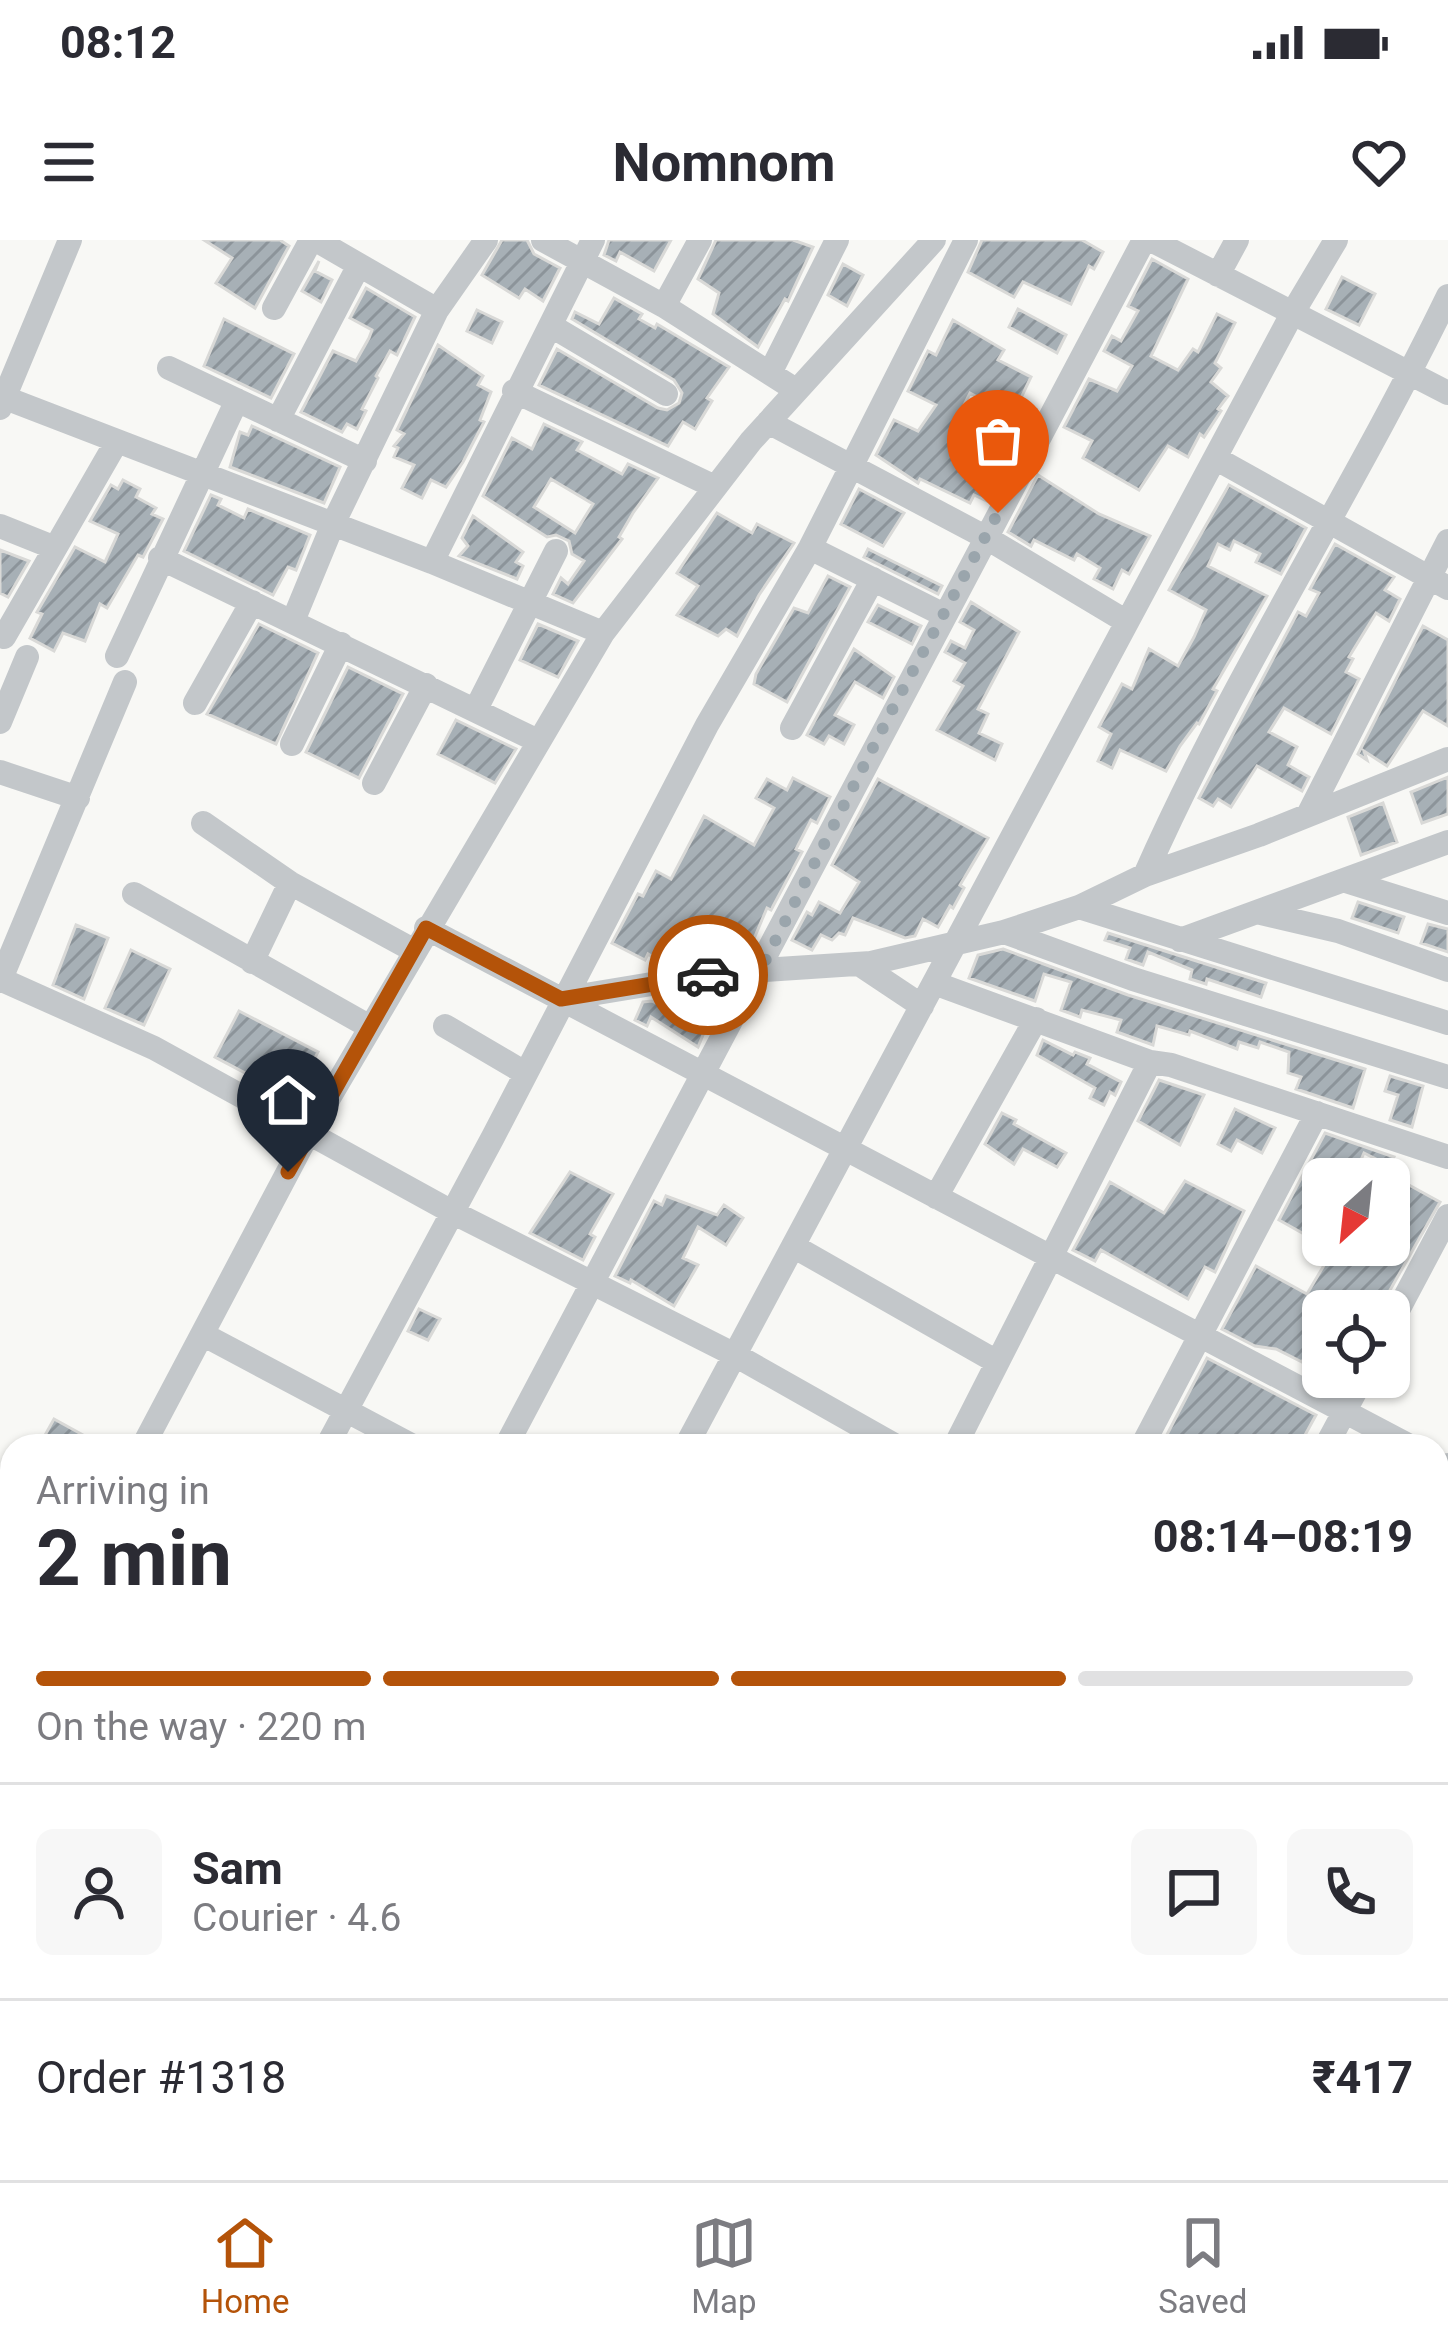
<!DOCTYPE html>
<html lang="en">
<head>
<meta charset="utf-8">
<style>
  :root { --surface:#fff; --page:#f7f7f7; --text:#2b2b33; --muted:#7c7c81; --line:#e1e1e2; --accent:#b45309 }
  body { margin:0; font-family:Roboto,sans-serif; background:var(--page); color:var(--text); height:100vh; display:flex; flex-direction:column; font-size:45px; white-space:nowrap }
  * { box-sizing:border-box; margin:0 }
  p { font-size:39px; color:var(--muted) }
  .icon { flex:none; width:66px; height:66px; fill:none; stroke:currentColor; stroke-width:2; stroke-linecap:round; stroke-linejoin:round }
  .map { position:relative; flex:1; overflow:hidden }
  .details { position:absolute; left:0px; top:1194px; width:1449px; height:747px; display:flex; flex-direction:column; background:var(--surface); border-radius:36px 36px 0 0; box-shadow:0 3px 9px #0004 }
  .details>* { flex:none }
  .needle { width:78px; rotate:207deg }
  .tools { position:absolute; left:1302px; top:918px; display:grid; gap:24px }
  .tools a { display:grid; place-items:center; width:108px; height:108px; border-radius:18px; background:var(--surface); box-shadow:0 3px 9px #0004; font-size:60px }
  .pin { position:absolute; display:grid; place-items:center; width:102px; height:102px; color:#fff; margin:-123px -51px; border-radius:50% 50% 50% 0; rotate:-45deg; box-shadow:0 0 12px #0007 }
  .pin .icon { rotate:45deg }
  .courier { position:absolute; display:grid; place-items:center; width:120px; height:120px; margin:-60px; border:9px solid #b45309; border-radius:50%; background:#fff; color:#222; box-shadow:0 3px 15px #0007 }
  .headline em { font-style:normal; font-weight:700 }
  .headline div { display:flex; flex-direction:column-reverse }
  .headline { display:flex; align-items:center; justify-content:space-between; height:204px; padding:0 36px }
  h1 { font-size:78px; font-weight:700; line-height:90px }
  .bar { display:grid; grid-template-columns:repeat(4,1fr); gap:18px 12px; align-content:center; height:144px; padding:0 36px }
  .bar i { height:15px; border-radius:9px; background:var(--line) }
  .bar .active { background:var(--accent) }
  .bar p { grid-column:span 4 }
  .line { display:flex; align-items:center; gap:30px; padding:0 36px; border-top:3px solid var(--line) }
  .line div { flex:1 }
  .round { display:grid; place-items:center; flex:none; width:126px; height:126px; border-radius:18px; background:var(--page) }
  .status { display:flex; justify-content:space-between; align-items:center; height:84px; padding:0 60px; background:var(--surface); direction:ltr }
  .status svg { height:33px; fill:currentColor }
  header { display:flex; justify-content:space-between; align-items:center; height:156px; padding:0 36px; background:var(--surface); font-size:54px; font-weight:700 }
  .dock { display:flex; justify-content:space-around; align-items:center; height:168px; border-top:3px solid var(--line); background:var(--surface); font-size:33px; color:var(--muted) }
  .dock a { display:grid; justify-items:center; gap:6px }
  .dock .active { color:var(--accent) }
  .map>svg:first-child { display:block }
</style>
</head>
<body>
<div class="status"><b>08:12</b><svg viewBox="0 0 49 12"><path d="M0 12V9h3v3zM5 12V6h3v6zM10 12V3h3v9zM15 12V0h3v12zM26 1h20v11H26zM47 4h2v5h-2z"/></svg></div>
<header><svg class="icon" aria-label="menu" viewBox="0 0 24 24"><path d="M4 6h16M4 12h16M4 18h16"/></svg>Nomnom<svg class="icon" aria-label="heart" viewBox="0 0 24 24"><path d="M12 20l-8-8c-3-5 5-10 8-4 3-6 11-1 8 4z"/></svg></header>
<div class="map">
<svg width="1448" height="1940" viewBox="0 0 1448 1940">
  <defs>
    <pattern id="building-hatch" width="6" height="6" patternUnits="userSpaceOnUse" patternTransform="scale(3)"><rect width="6" height="6" fill="#a7b0b6"/><path d="M-1 1l2-2M0 6l6-6M5 7l2-2" fill="none" stroke="#8c949a"/></pattern>
  </defs>
  <rect width="100%" height="100%" fill="#f8f8f5"/>
  <path fill="url(#building-hatch)" stroke="#d9d9d7" stroke-width="3" fill-rule="evenodd" d="M 204,0 L 280,0 L 289,6 L 255,68 L 216,43 L 232,18 Z
    M 502,0 L 527,0 L 534,14 L 560,28 L 543,61 L 525,49 L 519,58 L 482,35 Z
    M 609,0 L 671,0 L 654,31 L 620,12 L 616,21 L 604,15 Z
    M 716,0 L 793,0 L 813,7 L 788,61 L 785,59 L 758,107 L 713,74 L 719,53 L 698,39 Z
    M 982,0 L 1082,0 L 1103,12 L 1094,29 L 1089,26 L 1071,64 L 1023,42 L 1014,57 L 968,32 Z
    M 1152,19 L 1188,39 L 1151,116 L 1178,130 L 1193,109 L 1198,112 L 1217,74 L 1235,83 L 1215,123 L 1221,128 L 1211,142 L 1228,156 L 1218,169 L 1221,171 L 1204,197 L 1200,194 L 1188,217 L 1168,206 L 1139,250 L 1083,218 L 1092,201 L 1064,187 L 1089,139 L 1117,151 L 1132,126 L 1104,111 L 1112,96 L 1121,101 L 1138,71 L 1128,66 Z
    M 319,21 L 315,31 L 332,40 L 321,62 L 302,51 Z
    M 843,24 L 863,35 L 847,66 L 828,55 Z
    M 1342,37 L 1375,54 L 1359,85 L 1326,69 Z
    M 366,48 L 415,77 L 397,115 L 390,111 L 376,136 L 378,138 L 362,169 L 366,171 L 357,189 L 347,184 L 342,192 L 301,172 L 333,111 L 356,121 L 369,98 L 372,90 L 350,78 Z
    M 614,58 L 642,74 L 639,79 L 655,88 L 657,84 L 729,127 L 707,158 L 712,161 L 695,189 L 683,182 L 668,206 L 539,145 L 557,109 L 658,168 L 667,170 L 679,163 L 682,153 L 674,140 L 572,79 L 575,72 L 599,84 Z
    M 1018,69 L 1066,95 L 1057,113 L 1009,87 Z
    M 477,70 L 502,82 L 492,103 L 467,91 Z
    M 224,79 L 294,114 L 271,158 L 204,126 Z
    M 953,80 L 1004,110 L 998,120 L 1031,137 L 1020,160 L 1036,169 L 987,261 L 974,255 L 970,263 L 920,239 L 918,243 L 876,215 L 894,180 L 918,191 L 936,165 L 908,151 L 928,111 L 936,115 ZM 970,153 L 995,167 L 977,193 L 956,181 Z
    M 438,105 L 483,136 L 478,145 L 491,152 L 480,180 L 484,182 L 463,222 L 446,247 L 431,240 L 422,258 L 402,248 L 414,225 L 394,217 L 398,208 L 394,206 L 404,194 L 397,190 Z
    M 544,184 L 582,202 L 577,210 L 622,234 L 628,224 L 658,238 L 633,273 L 619,297 L 622,299 L 573,363 L 553,354 L 561,338 L 568,344 L 584,321 L 572,314 L 569,301 L 556,295 L 547,297 L 483,256 L 512,198 L 532,209 ZM 551,239 L 593,264 L 575,293 L 534,267 Z
    M 252,186 L 340,227 L 324,263 L 230,227 L 240,192 L 248,195 Z
    M 1038,235 L 1099,274 L 1150,296 L 1129,334 L 1122,330 L 1113,349 L 1094,339 L 1100,328 L 1077,314 L 1074,320 L 1034,300 L 1031,306 L 1008,292 Z
    M 123,240 L 140,249 L 136,257 L 156,268 L 152,274 L 163,279 L 143,317 L 138,315 L 107,368 L 100,364 L 85,401 L 63,393 L 54,411 L 30,398 L 42,374 L 37,372 L 75,307 L 105,322 L 118,294 L 90,281 L 111,245 L 118,249 Z
    M 1229,245 L 1306,288 L 1281,334 L 1256,322 L 1260,314 L 1234,301 L 1230,310 L 1218,304 L 1208,326 L 1267,356 L 1213,449 L 1217,451 L 1199,484 L 1197,483 L 1180,506 L 1166,531 L 1120,510 L 1112,528 L 1098,521 L 1111,494 L 1099,487 L 1122,444 L 1132,449 L 1149,409 L 1178,426 L 1194,397 L 1206,370 L 1169,350 Z
    M 859,249 L 904,273 L 883,306 L 841,284 Z
    M 211,255 L 221,259 L 218,265 L 244,278 L 248,269 L 310,295 L 296,330 L 288,327 L 273,355 L 184,311 Z
    M 717,273 L 752,293 L 757,284 L 794,303 L 759,355 L 737,396 L 726,389 L 718,396 L 677,375 L 698,346 L 677,333 Z
    M 473,276 L 523,312 L 516,322 L 523,326 L 517,339 L 459,316 L 468,306 L 462,298 Z
    M 1335,304 L 1394,337 L 1385,350 L 1400,359 L 1389,381 L 1376,373 L 1349,417 L 1353,419 L 1346,432 L 1359,439 L 1331,494 L 1284,468 L 1269,492 L 1297,507 L 1288,525 L 1309,537 L 1302,551 L 1257,526 L 1231,567 L 1218,559 L 1213,566 L 1199,558 L 1298,372 L 1306,376 L 1319,353 L 1310,349 Z
    M 868,309 L 942,346 L 938,354 L 864,317 Z
    M 0,310 L 29,321 L 8,357 L 0,353 Z
    M 828,336 L 850,347 L 787,462 L 754,444 L 756,434 L 794,368 L 808,373 Z
    M 971,362 L 1019,392 L 978,469 L 988,474 L 979,493 L 1002,504 L 995,520 L 937,490 L 963,446 L 954,441 L 965,423 L 945,412 L 951,401 L 965,408 L 974,390 L 960,382 Z
    M 878,365 L 921,386 L 912,404 L 868,382 Z
    M 259,384 L 318,413 L 276,504 L 207,474 Z
    M 538,384 L 578,401 L 558,437 L 520,420 Z
    M 1423,386 L 1448,400 L 1448,486 L 1423,471 L 1387,526 L 1364,511 L 1367,520 L 1358,514 Z
    M 854,409 L 894,437 L 883,458 L 855,442 L 835,475 L 854,485 L 844,504 L 829,496 L 824,504 L 807,495 Z
    M 348,427 L 403,454 L 359,538 L 306,512 Z
    M 456,480 L 516,509 L 495,543 L 438,514 Z
    M 1448,537 L 1448,574 L 1422,583 L 1411,552 Z
    M 793,538 L 830,557 L 817,583 L 811,580 L 796,609 L 802,612 L 771,670 L 767,668 L 747,715 L 715,717 L 691,705 L 688,711 L 681,707 L 666,725 L 648,714 L 645,720 L 612,703 L 638,654 L 643,656 L 656,631 L 671,639 L 704,576 L 754,605 L 774,568 L 756,558 L 767,539 L 787,550 Z
    M 878,539 L 988,598 L 960,645 L 964,648 L 953,668 L 950,666 L 938,687 L 923,679 L 915,696 L 905,698 L 853,678 L 845,695 L 839,693 L 832,700 L 821,695 L 812,710 L 792,700 L 807,672 L 812,675 L 819,662 L 840,673 L 859,642 L 832,625 Z
    M 1383,563 L 1397,602 L 1361,615 L 1348,577 Z
    M 1358,662 L 1404,677 L 1398,693 L 1352,678 Z
    M 1428,684 L 1448,689 L 1448,712 L 1421,703 Z
    M 76,685 L 108,698 L 84,759 L 53,745 Z
    M 1108,693 L 1266,743 L 1261,757 L 1207,739 L 1206,744 L 1190,739 L 1192,730 L 1148,712 L 1143,725 L 1126,719 L 1130,708 L 1105,700 Z
    M 1003,709 L 1128,755 L 1365,829 L 1353,868 L 1296,849 L 1301,837 L 1288,833 L 1289,812 L 1260,802 L 1258,808 L 1239,802 L 1237,809 L 1190,791 L 1189,795 L 1157,786 L 1153,805 L 1117,792 L 1121,780 L 1082,770 L 1080,777 L 1061,770 L 1071,742 L 1044,734 L 1035,761 L 969,738 L 978,715 Z
    M 131,710 L 170,729 L 144,785 L 105,768 Z
    M 699,757 L 715,766 L 698,807 L 651,777 L 647,786 L 635,780 L 643,762 L 652,761 L 666,767 L 669,760 L 691,773 Z
    M 239,771 L 318,812 L 294,859 L 215,817 Z
    M 1043,800 L 1073,815 L 1075,812 L 1090,818 L 1087,824 L 1121,842 L 1115,855 L 1110,852 L 1104,865 L 1090,858 L 1095,848 L 1037,815 Z
    M 1390,836 L 1423,846 L 1412,887 L 1390,880 L 1398,855 L 1385,851 Z
    M 1159,840 L 1204,855 L 1180,905 L 1138,881 Z
    M 1235,869 L 1275,888 L 1262,913 L 1237,900 L 1231,911 L 1218,904 Z
    M 1002,873 L 1016,880 L 1014,884 L 1066,913 L 1057,927 L 1023,909 L 1014,924 L 985,904 Z
    M 1325,893 L 1394,917 L 1390,926 L 1364,913 L 1353,938 L 1317,922 L 1305,947 L 1323,957 L 1323,981 L 1315,976 L 1304,994 L 1279,980 Z
    M 570,932 L 613,954 L 590,994 L 595,997 L 583,1020 L 530,993 Z
    M 1398,939 L 1440,962 L 1385,1059 L 1377,1055 L 1366,1071 L 1341,1071 L 1331,1065 L 1328,1071 L 1323,1071 L 1323,1081 L 1302,1122 L 1276,1109 L 1255,1106 L 1222,1089 L 1256,1026 L 1307,1054 L 1336,1005 L 1360,1005 L 1389,1020 L 1389,953 Z
    M 1185,941 L 1244,971 L 1215,1032 L 1205,1027 L 1188,1059 L 1101,1010 L 1095,1021 L 1073,1010 L 1110,942 L 1164,973 Z
    M 666,956 L 717,975 L 724,965 L 743,978 L 726,1005 L 698,987 L 683,1018 L 698,1025 L 674,1066 L 631,1040 L 630,1043 L 615,1036 L 654,961 L 662,965 Z
    M 419,1069 L 440,1079 L 428,1100 L 408,1091 Z
    M 1207,1118 L 1316,1175 L 1299,1206 L 1161,1206 Z
    M 54,1179 L 103,1206 L 39,1206 Z"/>
  <g fill="none" stroke-linecap="round" stroke-linejoin="round">
    <path stroke="#c3c7ca" stroke-width="24" d="M 543,0 L 664,66 L 796,150
      M 1151,0 L 1448,153
      M 1218,35 L 1237,0
      M 664,66 L 700,0
      M 274,68 L 311,0
      M 437,70 L 486,0
      M 553,87 L 666,154
      M 169,128 L 365,221
      M 770,133 L 837,0
      M 514,151 L 715,247
      M 0,156 L 432,322 L 603,393
      M 0,168 L 70,0
      M 278,180 L 359,25
      M 768,182 L 985,297 L 1127,382
      M 1215,218 L 1448,348
      M 0,286 L 55,308
      M 810,308 L 944,375
      M 160,318 L 538,501
      M 432,322 L 593,0
      M 293,381 L 333,284 L 437,70 L 316,0
      M 0,396 L 4,397 L 117,201
      M 117,416 L 237,160
      M 195,463 L 252,362
      M 476,469 L 556,311
      M 0,482 L 27,417
      M 792,488 L 873,339
      M 292,504 L 341,404
      M 0,532 L 78,558
      M 374,543 L 426,445
      M 1309,573 L 1448,301
      M 203,583 L 290,643 L 413,710
      M 1145,635 C 1233,436 1353,252 1448,56
      M 1346,641 L 1448,673
      M 134,654 L 370,787
      M 1079,667 L 1448,783
      M 1261,673 L 1338,691 L 1448,730
      M 426,688 L 1410,1206
      M 1004,692 L 1133,739 L 1448,837
      M 1180,700 L 1448,602
      M 252,722 L 290,643
      M 859,724 L 922,766
      M 0,739 L 154,808 L 452,972 L 735,1115 L 896,1206
      M 0,741 L 125,442
      M 934,743 L 1150,822 L 1171,825 L 1448,917
      M 561,759 L 718,733 L 871,723 L 1004,692 L 1079,667 L 1145,635 L 1259,595 L 1448,519
      M 445,786 L 525,833
      M 936,957 L 1036,779
      M 793,1006 L 997,1122
      M 1389,1087 L 1448,976
      M 204,1095 L 413,1206
      M 143,1206 L 309,892 L 603,393 L 751,201 L 934,0
      M 327,1206 L 493,897 L 707,485 L 810,308 L 966,0
      M 506,1206 L 1144,0
      M 686,1206 L 1292,74 L 1336,0
      M 955,1206 L 1150,822
      M 1142,1206 L 1317,873
      M 1326,1206 L 1363,1137
      M 1437,1247 L 1448,1225
      M 1437,1341 L 1448,1348
      M 0,1365 L 12,1371
      M 0,1460 L 12,1437
      M 1437,1501 L 1448,1507
      M 0,1547 L 12,1553
      M 1437,1621 L 1448,1627
      M 1437,1675 L 1448,1654
      M 0,1692 L 12,1699
      M 1437,1752 L 1448,1758
      M 0,1848 L 12,1854
      M 1437,1896 L 1448,1902
      M 163,1929 L 185,1940
      M 450,1929 L 471,1940
      M 704,1929 L 724,1940
      M 982,1929 L 1002,1940
      M 1245,1929 L 1266,1940
      M 293,1940 L 299,1929
      M 581,1940 L 587,1929
      M 1346,1940 L 1360,1929"/>
  </g>
  <g fill="none" stroke-linecap="round" stroke-linejoin="round">
    <path stroke="#9aa5ac" stroke-width="12" stroke-dasharray="0 21.6" d="M 708,735 L 760,731 L 893,468 L 998,273"/>
    <path stroke="#b45309" stroke-width="15" d="M 288,932 L 426,688 L 561,759 L 708,735"/>
  </g>
</svg>
<div class="tools">
<a><svg class="needle" viewBox="-14 -14 28 28"><path d="M0-13l5 13h-10z" fill="#e53935"/><path d="M0 13l5-13h-10z" fill="#7c7c81"/></svg></a>
<a><svg class="icon" aria-label="locate" viewBox="0 0 24 24"><circle cx="12" cy="12" r="6"/><path d="M12 2v4M12 18v4M2 12h4M18 12h4"/></svg></a>
</div>
<div class="pin" style="left:998px;top:273px;background:#ea580c"><svg class="icon" aria-label="bag" viewBox="0 0 24 24"><path d="M5 8h14l-1 12H6zM9 8a3 3 0 0 1 6 0"/></svg></div>
<div class="pin" style="left:288px;top:932px;background:#1f2937"><svg class="icon" aria-label="home" viewBox="0 0 24 24"><path d="M3 11l9-7 9 7M6 9v11h12V9"/></svg></div>
<div class="courier" style="left:708px;top:735px"><svg class="icon" aria-label="car" viewBox="0 0 24 24"><path d="M5 17H2v-5l4-1 3-4h7l3 4 3 1v5h-3M9 17h6M6 11h13"/><circle cx="7" cy="17" r="2"/><circle cx="17" cy="17" r="2"/></svg></div>
<section class="details">
<div class="headline"><div><h1>2 min</h1><p>Arriving in</p></div><em>08:14–08:19</em></div>
<div class="bar"><i class="active"></i><i class="active"></i><i class="active"></i><i></i><p>On the way · 220 m</p></div>
<div class="line" style="height:216px"><a class="round"><svg class="icon" aria-label="person" viewBox="0 0 24 24"><circle cx="12" cy="8" r="4"/><path d="M4 21q1-7 8-7t8 7"/></svg></a><div><b>Sam</b><p>Courier · 4.6</p></div><a class="round"><svg class="icon" aria-label="chat" viewBox="0 0 24 24"><path d="M4 5h16v11H9l-5 4z"/></svg></a><a class="round"><svg class="icon" aria-label="phone" viewBox="0 0 24 24"><path d="M5 4h4l2 5-3 2q2 4 5 5l2-3 5 2v4C11 20 4 13 5 4z"/></svg></a></div>
<div class="line" style="height:156px"><div>Order #1318</div><b>₹417</b></div>
</section>
</div>
<nav class="dock">
<a class="active"><svg class="icon" aria-label="home" viewBox="0 0 24 24"><path d="M3 11l9-7 9 7M6 9v11h12V9"/></svg>Home</a>
<a><svg class="icon" aria-label="map" viewBox="0 0 24 24"><path d="M3 6l6-2 6 2 6-2v14l-6 2-6-2-6 2zM9 4v14M15 6v14"/></svg>Map</a>
<a><svg class="icon" aria-label="saved" viewBox="0 0 24 24"><path d="M7 4h10v16l-5-4-5 4z"/></svg>Saved</a>
</nav>
</body>
</html>
